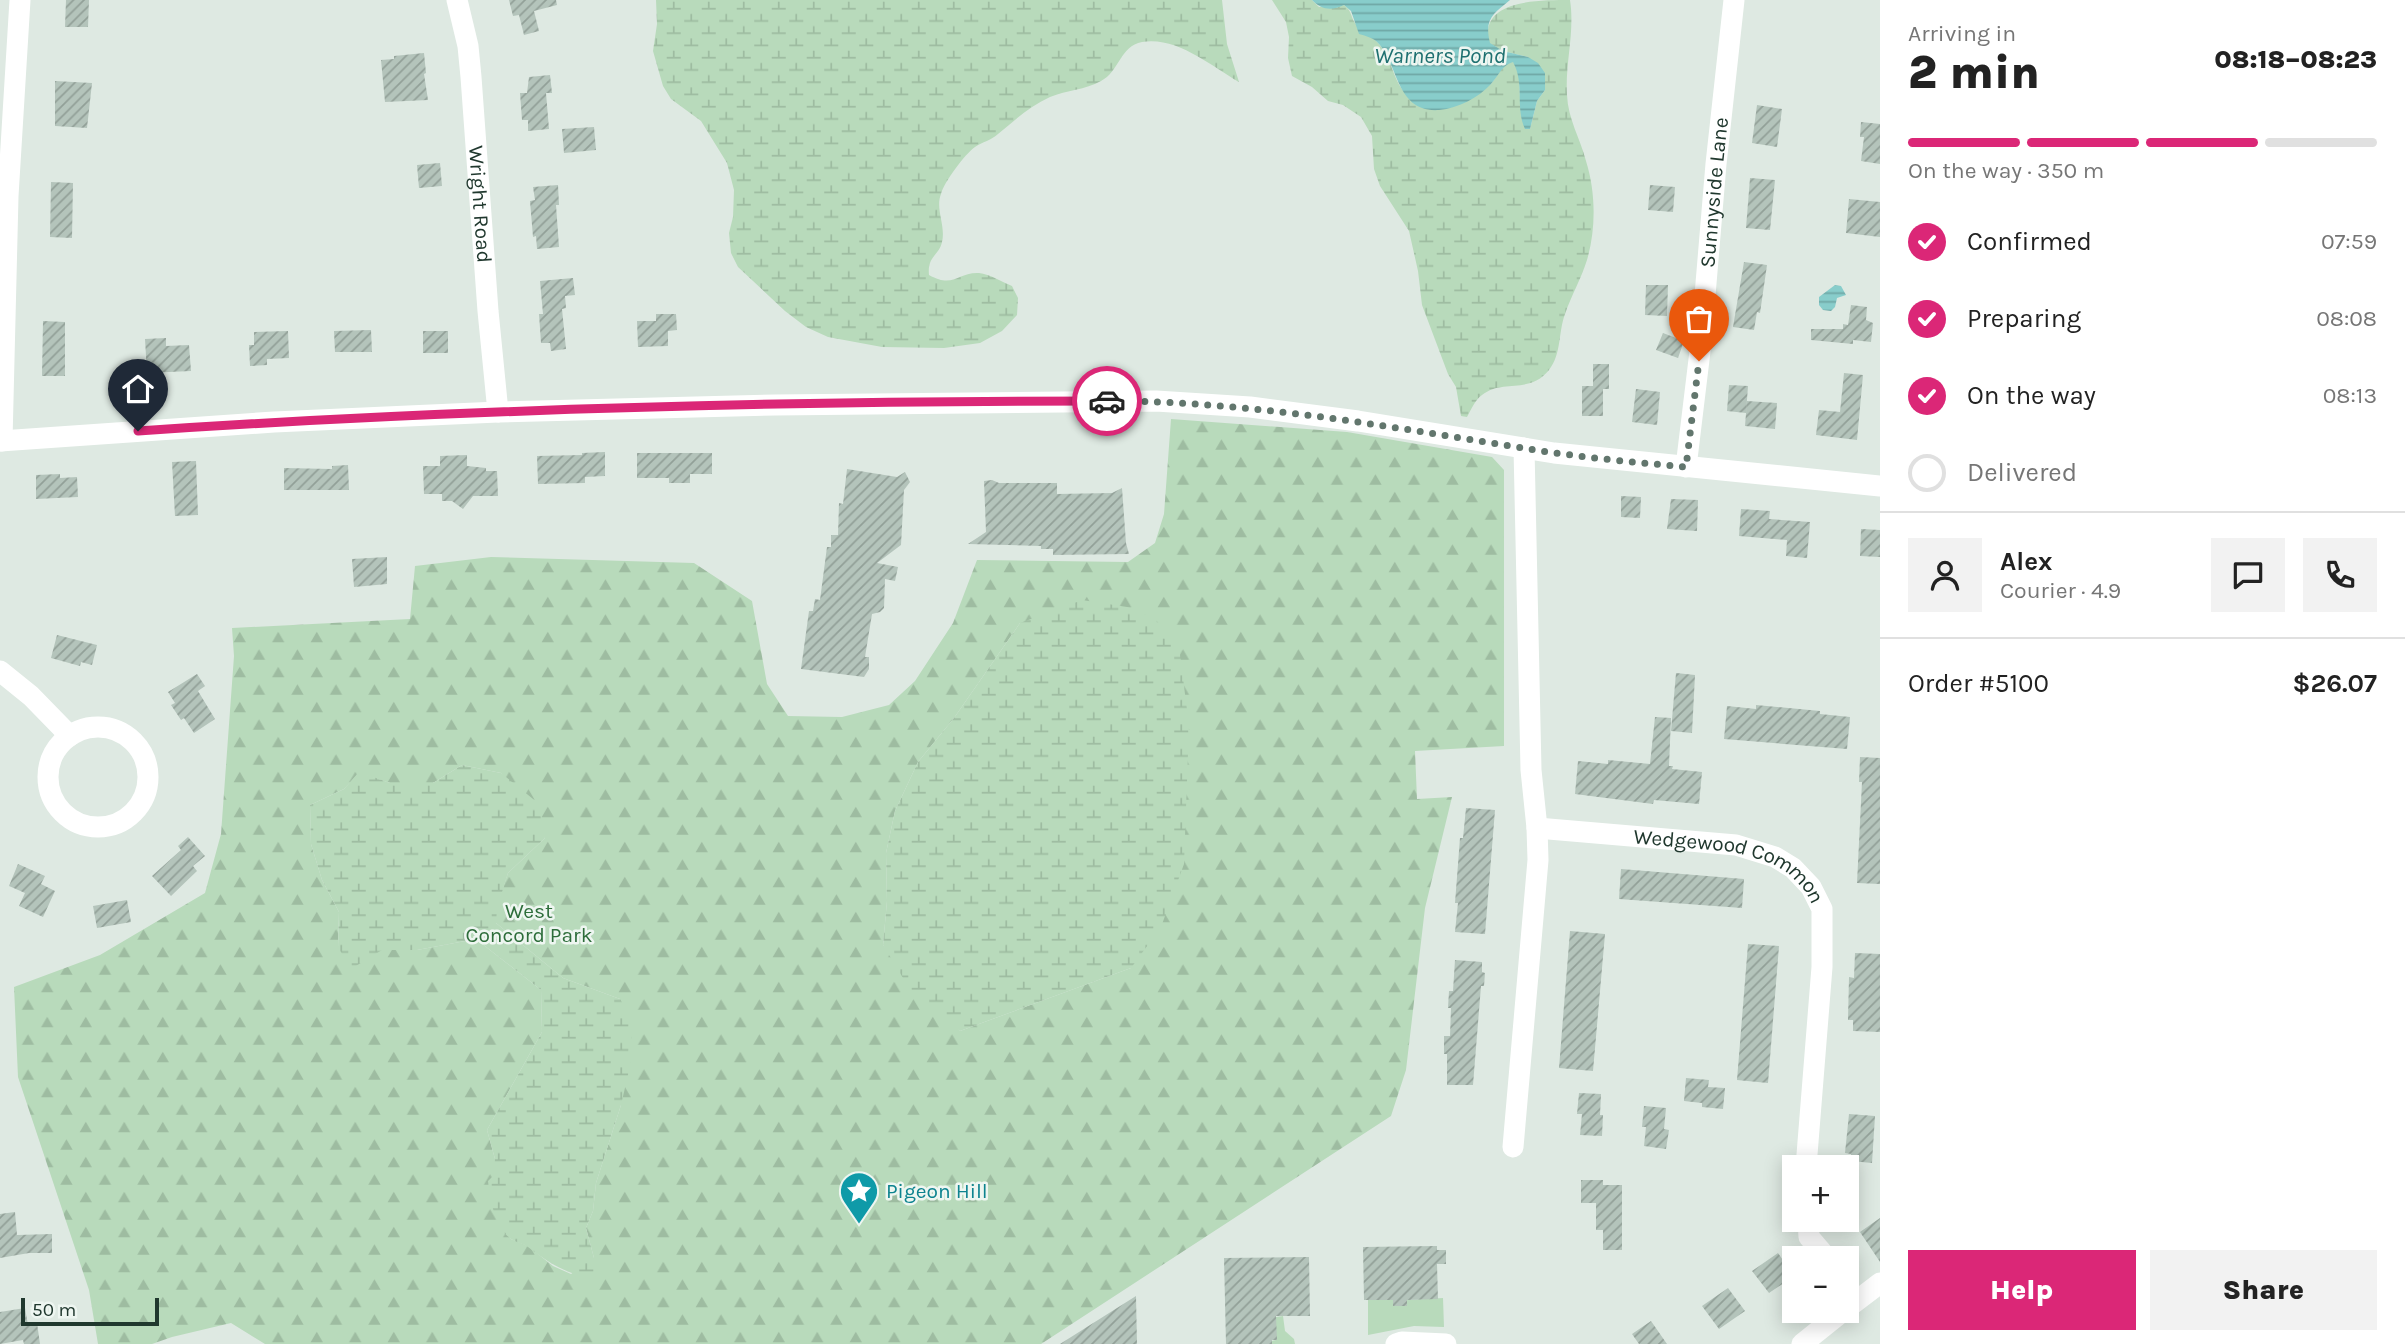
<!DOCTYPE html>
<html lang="en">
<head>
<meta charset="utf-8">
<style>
  :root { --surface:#fff; --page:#f2f2f2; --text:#222; --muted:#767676; --line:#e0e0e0; --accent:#db2777 }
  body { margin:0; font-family:Karla,sans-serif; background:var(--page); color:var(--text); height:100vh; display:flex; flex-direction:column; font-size:26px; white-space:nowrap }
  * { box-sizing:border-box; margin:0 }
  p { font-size:23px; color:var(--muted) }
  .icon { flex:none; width:38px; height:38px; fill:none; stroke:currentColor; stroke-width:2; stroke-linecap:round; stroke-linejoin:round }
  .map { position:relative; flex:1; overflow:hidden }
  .details { display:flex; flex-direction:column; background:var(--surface); width:525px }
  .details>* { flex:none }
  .fabs { position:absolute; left:1782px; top:1155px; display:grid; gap:14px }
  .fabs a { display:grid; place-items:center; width:77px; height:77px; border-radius:0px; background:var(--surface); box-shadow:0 4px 18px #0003; font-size:35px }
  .scale { position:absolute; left:21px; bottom:18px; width:138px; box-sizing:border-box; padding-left:7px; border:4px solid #20382e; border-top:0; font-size:19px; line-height:24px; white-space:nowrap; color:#20382e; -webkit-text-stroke:5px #eef6f1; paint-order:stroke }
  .pin { position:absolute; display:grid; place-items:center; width:60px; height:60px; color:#fff; margin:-72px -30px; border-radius:50% 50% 50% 0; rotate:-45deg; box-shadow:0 0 7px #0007 }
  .pin .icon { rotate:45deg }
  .courier { position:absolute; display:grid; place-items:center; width:70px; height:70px; margin:-35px; border:5px solid #db2777; border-radius:50%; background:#fff; color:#222; box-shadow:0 2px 9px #0007 }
  .summary em { font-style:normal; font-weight:800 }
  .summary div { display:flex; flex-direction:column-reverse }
  .summary { display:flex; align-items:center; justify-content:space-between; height:119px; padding:0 28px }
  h1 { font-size:46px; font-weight:800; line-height:52px }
  .bar { display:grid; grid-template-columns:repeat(4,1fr); gap:10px 7px; align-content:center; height:84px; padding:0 28px }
  .bar i { height:9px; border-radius:5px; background:var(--line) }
  .bar .active { background:var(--accent) }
  .bar p { grid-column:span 4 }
  .line { display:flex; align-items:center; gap:18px; padding:0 28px; border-top:2px solid var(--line) }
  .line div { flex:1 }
  .round { display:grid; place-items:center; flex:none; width:74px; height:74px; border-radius:0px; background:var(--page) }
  ol { padding:0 28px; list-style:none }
  li { display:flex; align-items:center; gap:21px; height:77px }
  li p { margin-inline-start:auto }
  li .icon { padding:7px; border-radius:50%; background:var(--accent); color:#fff; stroke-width:4 }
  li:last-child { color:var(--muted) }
  li i { width:38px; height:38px; border:4px solid var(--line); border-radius:50% }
  .button { display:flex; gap:14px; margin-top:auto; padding:14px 28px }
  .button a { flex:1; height:80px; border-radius:0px; background:var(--accent); color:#fff; font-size:28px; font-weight:800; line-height:80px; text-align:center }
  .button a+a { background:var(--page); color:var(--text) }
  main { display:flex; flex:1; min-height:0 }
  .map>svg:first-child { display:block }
</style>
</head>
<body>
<main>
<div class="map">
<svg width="1880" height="1344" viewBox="0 0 1880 1344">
  <defs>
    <pattern id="forest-firs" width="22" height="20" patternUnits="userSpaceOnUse" patternTransform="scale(1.75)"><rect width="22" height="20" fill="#b8dabb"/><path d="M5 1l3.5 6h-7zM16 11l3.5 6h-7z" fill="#9ebca1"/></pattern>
    <pattern id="wetland-marsh" width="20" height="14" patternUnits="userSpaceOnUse" patternTransform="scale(1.75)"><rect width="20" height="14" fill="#b8dabb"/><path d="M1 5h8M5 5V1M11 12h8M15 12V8" fill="none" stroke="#9ebca1"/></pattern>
    <pattern id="water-rules" width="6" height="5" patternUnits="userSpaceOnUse" patternTransform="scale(1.75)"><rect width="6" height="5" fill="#88cdcb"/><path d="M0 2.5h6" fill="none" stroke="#6fa7a5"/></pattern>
    <pattern id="building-hatch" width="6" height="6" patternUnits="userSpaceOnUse" patternTransform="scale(1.75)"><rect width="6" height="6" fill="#b4c4bb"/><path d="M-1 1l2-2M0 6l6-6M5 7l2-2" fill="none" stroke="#92a098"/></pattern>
  </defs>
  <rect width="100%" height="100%" fill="#dee9e2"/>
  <path fill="#b8dabb" d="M 1443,1298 L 1444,1327 L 1414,1326 L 1368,1335 L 1368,1300 L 1393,1300 L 1393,1306 L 1407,1306 L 1407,1300 Z
    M 1283,1316 L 1285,1331 L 1294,1339 L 1295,1344 L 1256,1344 L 1276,1340 L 1276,1317 Z"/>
  <path fill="url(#forest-firs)" fill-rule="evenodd" d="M 1171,419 L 1347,432 L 1492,457 L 1504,470 L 1504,746 L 1415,751 L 1417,799 L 1452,797 L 1425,908 L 1406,1070 L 1391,1116 L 1041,1344 L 265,1344 L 231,1323 L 172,1337 L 152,1344 L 98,1344 L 89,1290 L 18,1077 L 14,987 L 100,955 L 205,893 L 221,834 L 234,656 L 232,628 L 410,619 L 415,566 L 491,557 L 694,563 L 752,601 L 767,684 L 788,716 L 842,717 L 889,705 L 915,681 L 953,623 L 977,560 L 1128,562 L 1155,543 L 1164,514 ZM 1020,623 L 1131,968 L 960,1031 L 883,945 L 887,901 L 886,853 L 895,811 L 918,762 L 954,718 ZM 462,765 L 501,773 L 545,838 L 508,873 L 496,908 L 496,923 L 563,978 L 620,999 L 621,1105 L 596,1183 L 593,1211 L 586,1228 L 594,1258 L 571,1274 L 553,1266 L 528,1246 L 511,1239 L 499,1222 L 495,1211 L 495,1159 L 487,1130 L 542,1032 L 541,990 L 476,939 L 417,950 L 338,947 L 339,912 L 322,880 L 311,844 L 310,805 L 344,789 L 359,773 L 390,783 L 433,783 Z"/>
  <path fill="url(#wetland-marsh)" d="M 656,0 L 1222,0 L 1227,44 L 1239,82 C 1211,66 1177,36 1142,42 C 1120,46 1119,72 1101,81 C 1085,90 1067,90 1050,97 C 1030,106 1015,120 998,134 C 992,140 982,142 975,147 C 965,154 944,182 941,194 C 935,209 946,226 942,242 C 939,256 927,256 929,275 C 954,289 957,272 979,273 C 990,274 1002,282 1012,286 L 1018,298 L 1017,315 L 1002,331 L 980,343 L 944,348 L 882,347 L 828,337 L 806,327 L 785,311 L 738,267 L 731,253 L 729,233 L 733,217 L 734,190 L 727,163 L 701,121 L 671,99 L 663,86 L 653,51 L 657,24 Z
    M 1272,0 L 1312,0 L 1319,7 L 1344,5 C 1352,11 1350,15 1355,23 C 1361,32 1373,36 1379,44 C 1398,69 1390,86 1421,107 L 1491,84 L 1505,64 L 1513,61 L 1519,72 L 1520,98 L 1530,129 L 1537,101 L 1545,90 L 1528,57 L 1503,51 L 1489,43 C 1479,0 1536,0 1570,0 C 1575,32 1565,63 1567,95 C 1568,119 1580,138 1586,161 C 1596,193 1596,229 1587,260 C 1581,279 1571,296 1565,314 C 1558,333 1562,353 1549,370 C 1529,395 1503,378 1482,395 C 1475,400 1471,410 1467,417 L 1461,416 L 1456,387 L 1448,374 L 1422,305 L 1418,271 L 1409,231 L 1380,186 L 1374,169 L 1372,136 L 1361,117 L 1343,105 L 1328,101 L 1312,87 L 1292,76 L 1288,58 L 1289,37 L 1286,22 Z
    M 1082,600 L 1127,607 L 1154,618 L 1179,646 L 1189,726 L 1184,864 L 1161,927 L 1131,968 L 960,1031 L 917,1001 L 883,945 L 887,901 L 886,853 L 895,811 L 918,762 L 954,718 L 1020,623 Z
    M 462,765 L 501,773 L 538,803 L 545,838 L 508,873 L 497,908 L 496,923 L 563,978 L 620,999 L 632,1020 L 631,1062 L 621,1105 L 596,1183 L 593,1211 L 586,1228 L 594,1258 L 597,1281 C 565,1272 554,1267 528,1247 C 524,1244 518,1243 513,1240 C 495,1230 490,1199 488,1181 L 494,1175 L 495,1159 L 487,1130 L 542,1032 L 541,990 L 476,939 L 417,950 L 382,950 L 351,969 L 338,947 L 339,912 L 322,880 L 311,844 L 310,805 L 344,789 L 359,772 L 390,783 L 433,783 Z"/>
  <path fill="url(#water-rules)" d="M 1312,0 L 1510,0 C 1493,14 1484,19 1490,43 L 1503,51 L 1528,57 L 1538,63 L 1545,73 L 1545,90 L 1537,101 L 1530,129 L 1525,129 C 1515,107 1525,84 1513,62 C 1502,65 1499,75 1491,84 C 1478,98 1459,108 1439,110 C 1396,113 1399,65 1378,43 C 1374,38 1366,36 1359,34 L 1351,11 L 1344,5 C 1332,11 1321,10 1312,0 Z
    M 1835,285 L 1841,286 L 1846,295 L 1837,298 L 1835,307 L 1831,311 L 1823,310 L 1819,305 L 1819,297 Z"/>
  <path fill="url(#building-hatch)" d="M 66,0 L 89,0 L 88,27 L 65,27 Z
    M 509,0 L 556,0 L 557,5 L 534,11 L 539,31 L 524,35 L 519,15 L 513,16 Z
    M 424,53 L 426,73 L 424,74 L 428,100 L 385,102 L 381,60 L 394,59 L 394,56 Z
    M 550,75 L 552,93 L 546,93 L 549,129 L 528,131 L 528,120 L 522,120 L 520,93 L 527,93 L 529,77 Z
    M 55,81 L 92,83 L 87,128 L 55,126 Z
    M 1757,105 L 1782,109 L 1777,147 L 1752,143 Z
    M 1861,122 L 1880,124 L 1880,164 L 1861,161 L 1864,137 L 1860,137 Z
    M 594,127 L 596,150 L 564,153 L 562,129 Z
    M 440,163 L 442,186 L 419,188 L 417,165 Z
    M 1750,178 L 1775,180 L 1770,230 L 1746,228 Z
    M 51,182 L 73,183 L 72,238 L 50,237 Z
    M 558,185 L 559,205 L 556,205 L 559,247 L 537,249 L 536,236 L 533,237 L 530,201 L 535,200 L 533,187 Z
    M 1650,185 L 1675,187 L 1673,212 L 1648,210 Z
    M 1849,199 L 1880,202 L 1880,237 L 1846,233 Z
    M 1744,262 L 1767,265 L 1760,313 L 1757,312 L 1754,330 L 1733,327 Z
    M 573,278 L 575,295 L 565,296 L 566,308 L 562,309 L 566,349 L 551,351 L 550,343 L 541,343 L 539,314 L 543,314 L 540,281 Z
    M 1646,285 L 1668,285 L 1667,316 L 1645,315 Z
    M 1851,305 L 1867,307 L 1866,320 L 1873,323 L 1871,342 L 1853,340 L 1853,344 L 1811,340 L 1811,329 L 1843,329 L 1843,324 L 1848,325 Z
    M 656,314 L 676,314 L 677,330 L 668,331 L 668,346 L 638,347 L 637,321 L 656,321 Z
    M 43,321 L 65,322 L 65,376 L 42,376 Z
    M 371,330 L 372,352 L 335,352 L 334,331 Z
    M 288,331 L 289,358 L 267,359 L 267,365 L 250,366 L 249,345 L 254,345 L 254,332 Z
    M 423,331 L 448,331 L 448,353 L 423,353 Z
    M 1663,333 L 1684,341 L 1678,358 L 1656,350 Z
    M 166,338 L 166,346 L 189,345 L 191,371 L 147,373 L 145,339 Z
    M 1593,364 L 1609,364 L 1609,389 L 1603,389 L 1603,416 L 1582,416 L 1582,386 L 1593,386 Z
    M 1844,373 L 1863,375 L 1857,440 L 1816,435 L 1819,410 L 1840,412 Z
    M 1729,385 L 1748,386 L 1746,413 L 1727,411 Z
    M 1636,389 L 1660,392 L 1657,425 L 1632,422 Z
    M 1747,401 L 1777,403 L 1775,429 L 1745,426 Z
    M 605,452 L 605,476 L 585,477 L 585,483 L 538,484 L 537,456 L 582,455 L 582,453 Z
    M 637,453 L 712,453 L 712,474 L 690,474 L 690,483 L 669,483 L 669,478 L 637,478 Z
    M 467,455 L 467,466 L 486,468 L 486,471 L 497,471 L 498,496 L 473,496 L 463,509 L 452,501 L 442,501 L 442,494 L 424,494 L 423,466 L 440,466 L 440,456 Z
    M 196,461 L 198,515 L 175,516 L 172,462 Z
    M 348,465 L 349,490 L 284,490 L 284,468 L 332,469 L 332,466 Z
    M 847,469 L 897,477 L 905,472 L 910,482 L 904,490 L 901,545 L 877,563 L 898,567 L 895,581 L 885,579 L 884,608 L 880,612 L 872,614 L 865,657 L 869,657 L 869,669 L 864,677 L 801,669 L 809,611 L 813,611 L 815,599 L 820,600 L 827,547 L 831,547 L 831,535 L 838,535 L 839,503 L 843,504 Z
    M 60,474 L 60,478 L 77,477 L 78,497 L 36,499 L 36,475 Z
    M 992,480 L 999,483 L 1057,483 L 1057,494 L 1112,493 L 1122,488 L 1126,543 L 1129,554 L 1053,555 L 1053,549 L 1041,549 L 1041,546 L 968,544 L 986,532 L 984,481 Z
    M 1621,496 L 1641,497 L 1640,518 L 1621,517 Z
    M 1671,499 L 1698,500 L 1697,531 L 1667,529 Z
    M 1741,509 L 1770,511 L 1769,519 L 1810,522 L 1807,558 L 1786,556 L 1787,540 L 1739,536 Z
    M 1861,529 L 1880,530 L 1880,557 L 1860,556 Z
    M 387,557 L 387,584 L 354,587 L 352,559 Z
    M 57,635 L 97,645 L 92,665 L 81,662 L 80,666 L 51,658 Z
    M 1676,673 L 1695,675 L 1692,733 L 1671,731 Z
    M 197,674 L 205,686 L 198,691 L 215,719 L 194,733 L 184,718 L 181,720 L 171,705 L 175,703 L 168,692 Z
    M 1756,705 L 1820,711 L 1820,714 L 1850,717 L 1847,749 L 1724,739 L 1727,706 L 1756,709 Z
    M 1655,717 L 1671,718 L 1669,766 L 1673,766 L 1672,769 L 1702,772 L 1699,804 L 1654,800 L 1653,804 L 1575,794 L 1578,761 L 1608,764 L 1608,760 L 1650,764 Z
    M 1860,757 L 1880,758 L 1880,884 L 1857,883 L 1862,782 L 1859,782 Z
    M 1466,808 L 1495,810 L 1485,934 L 1455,932 L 1458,903 L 1455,903 L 1460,838 L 1463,838 Z
    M 188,837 L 205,856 L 193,866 L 197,871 L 171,896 L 152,876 L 181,850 L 178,846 Z
    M 18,864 L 45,876 L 41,884 L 55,891 L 43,917 L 19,906 L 25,893 L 9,886 Z
    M 1621,869 L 1744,879 L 1742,908 L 1619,899 Z
    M 127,900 L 131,922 L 97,928 L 93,906 Z
    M 1570,931 L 1605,934 L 1593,1071 L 1559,1068 Z
    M 1748,944 L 1779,946 L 1768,1083 L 1737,1080 Z
    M 1855,953 L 1880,954 L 1880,1032 L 1853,1031 L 1853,1020 L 1848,1020 L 1849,977 L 1854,978 Z
    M 1455,960 L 1482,962 L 1482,972 L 1485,973 L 1484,986 L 1481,986 L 1473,1085 L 1447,1085 L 1447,1054 L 1444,1054 L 1444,1036 L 1450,1036 L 1451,1008 L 1448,1008 L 1449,991 L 1453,991 Z
    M 1686,1078 L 1709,1080 L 1708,1087 L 1725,1088 L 1723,1109 L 1702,1107 L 1702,1103 L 1684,1101 Z
    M 1579,1093 L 1601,1094 L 1600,1115 L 1603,1115 L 1602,1136 L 1580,1135 L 1582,1114 L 1577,1114 Z
    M 1644,1106 L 1666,1108 L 1664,1129 L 1669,1130 L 1666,1149 L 1644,1146 L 1646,1127 L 1642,1127 Z
    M 1849,1114 L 1875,1116 L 1872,1163 L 1851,1161 L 1851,1154 L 1845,1153 Z
    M 1581,1180 L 1603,1180 L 1603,1185 L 1622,1185 L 1622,1250 L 1603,1250 L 1603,1230 L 1596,1230 L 1596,1203 L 1581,1203 Z
    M 15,1212 L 17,1235 L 52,1234 L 52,1253 L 29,1253 L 0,1258 L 0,1214 Z
    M 1880,1218 L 1880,1262 L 1860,1232 Z
    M 1437,1246 L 1437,1250 L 1446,1250 L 1446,1264 L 1437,1264 L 1438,1299 L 1407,1300 L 1407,1306 L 1393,1306 L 1393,1300 L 1364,1300 L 1363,1247 Z
    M 1778,1253 L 1794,1276 L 1769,1293 L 1752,1271 Z
    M 1309,1257 L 1310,1316 L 1276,1316 L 1277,1340 L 1272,1340 L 1272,1344 L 1226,1344 L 1224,1258 Z
    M 1728,1288 L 1745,1311 L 1719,1329 L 1702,1306 Z
    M 1136,1296 L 1137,1344 L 1060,1344 Z
    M 25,1308 L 28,1325 L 37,1323 L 40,1344 L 24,1344 L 23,1340 L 0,1344 L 0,1312 Z
    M 1651,1321 L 1667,1344 L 1639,1344 L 1632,1334 Z"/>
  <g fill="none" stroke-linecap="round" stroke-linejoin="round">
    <g stroke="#fff" stroke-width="21">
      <path id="s1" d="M 457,0 L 468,46 L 471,77 L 488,311 L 498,412"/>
      <path d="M 2,441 L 8,196 L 20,0"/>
      <path id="s2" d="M 1524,448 L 1531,770 L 1537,828 L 1736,845 L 1775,857 L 1793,868 L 1811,887 L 1822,909 L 1822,967 L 1806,1167"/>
      <path id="s3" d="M 1686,467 L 1701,343 L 1716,164 L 1734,0"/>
      <path d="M 0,671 L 31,696 L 70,736"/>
      <circle cx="98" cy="777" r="50"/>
      <path d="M 1513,1147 L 1538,860 L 1537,828"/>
      <path d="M 1808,1220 L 1809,1237 L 1827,1258"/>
      <path d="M 1846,1309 L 1880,1283"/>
      <path d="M 1396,1344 L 1402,1342 L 1446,1344"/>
      <path d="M 1802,1344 L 1843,1311"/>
    </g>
    <path stroke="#fff" stroke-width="21" d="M 0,441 L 274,422 L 498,412 L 775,405 L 1156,401 L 1250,407 L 1358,421 L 1554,453 L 1880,486"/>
  </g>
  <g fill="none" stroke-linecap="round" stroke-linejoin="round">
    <path stroke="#62766d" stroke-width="7" stroke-dasharray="0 12.6" d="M 1107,401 C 1248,401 1384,426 1523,448 C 1577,457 1632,462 1686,467 L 1699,361"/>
    <path stroke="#db2777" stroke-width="9" d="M 138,431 C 460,409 784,401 1107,401"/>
  </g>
  <defs>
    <g id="sight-pin" transform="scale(2.0125)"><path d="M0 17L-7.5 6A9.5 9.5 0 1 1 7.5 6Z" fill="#0f9aa8" stroke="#eef6f1"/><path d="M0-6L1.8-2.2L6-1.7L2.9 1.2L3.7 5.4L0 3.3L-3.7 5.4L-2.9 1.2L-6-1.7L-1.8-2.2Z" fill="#fff"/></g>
  </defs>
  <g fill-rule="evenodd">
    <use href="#sight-pin" x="859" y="1191"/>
  </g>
  <g text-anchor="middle" stroke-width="5" stroke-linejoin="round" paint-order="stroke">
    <g font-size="21" fill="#20382e" stroke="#eef6f1">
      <text dy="7" stroke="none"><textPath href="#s3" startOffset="276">Sunnyside Lane</textPath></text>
      <text dy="7" stroke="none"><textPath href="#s1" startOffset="206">Wright Road</textPath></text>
      <text dy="7" stroke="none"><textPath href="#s2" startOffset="581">Wedgewood Common</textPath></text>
    </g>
    <g font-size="21" fill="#2d6d3a" stroke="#eef6f1">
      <text x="529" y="918">West<tspan x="529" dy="24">Concord Park</tspan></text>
    </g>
    <g font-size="21" fill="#0d838f" stroke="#eef6f1" text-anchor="start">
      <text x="886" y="1198">Pigeon Hill</text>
    </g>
    <g font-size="23" font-style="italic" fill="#1e7070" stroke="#eef6f1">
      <text x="1440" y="63">Warners Pond</text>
    </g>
  </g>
</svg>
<div class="fabs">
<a>+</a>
<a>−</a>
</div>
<div class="scale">50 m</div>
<div class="pin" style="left:1699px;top:361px;background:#ea580c"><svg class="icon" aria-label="bag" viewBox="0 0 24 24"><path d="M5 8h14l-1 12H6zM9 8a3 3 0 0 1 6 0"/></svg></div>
<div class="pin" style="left:138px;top:431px;background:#1f2937"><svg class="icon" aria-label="home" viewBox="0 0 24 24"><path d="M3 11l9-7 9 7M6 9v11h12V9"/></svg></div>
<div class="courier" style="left:1107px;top:401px"><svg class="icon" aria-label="car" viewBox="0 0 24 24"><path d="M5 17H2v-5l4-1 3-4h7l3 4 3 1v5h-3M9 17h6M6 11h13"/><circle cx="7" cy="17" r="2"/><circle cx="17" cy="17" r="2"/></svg></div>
</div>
<section class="details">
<div class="summary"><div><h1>2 min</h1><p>Arriving in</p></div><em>08:18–08:23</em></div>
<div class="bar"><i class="active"></i><i class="active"></i><i class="active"></i><i></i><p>On the way · 350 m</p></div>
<ol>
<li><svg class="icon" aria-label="check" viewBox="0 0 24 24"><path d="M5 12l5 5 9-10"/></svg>Confirmed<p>07:59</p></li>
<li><svg class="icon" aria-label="check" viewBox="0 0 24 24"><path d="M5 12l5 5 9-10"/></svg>Preparing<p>08:08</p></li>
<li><svg class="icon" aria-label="check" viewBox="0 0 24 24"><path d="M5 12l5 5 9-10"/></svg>On the way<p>08:13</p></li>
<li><i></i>Delivered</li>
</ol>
<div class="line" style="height:126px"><a class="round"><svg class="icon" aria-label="person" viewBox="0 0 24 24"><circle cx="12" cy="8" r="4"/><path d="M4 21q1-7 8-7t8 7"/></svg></a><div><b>Alex</b><p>Courier · 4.9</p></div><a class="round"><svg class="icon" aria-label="chat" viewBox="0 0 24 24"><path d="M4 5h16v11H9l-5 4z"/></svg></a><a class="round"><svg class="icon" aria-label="phone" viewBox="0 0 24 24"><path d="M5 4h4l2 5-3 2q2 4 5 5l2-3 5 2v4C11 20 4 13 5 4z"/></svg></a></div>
<div class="line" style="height:91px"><div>Order #5100</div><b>$26.07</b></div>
<div class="button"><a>Help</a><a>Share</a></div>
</section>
</main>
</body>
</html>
